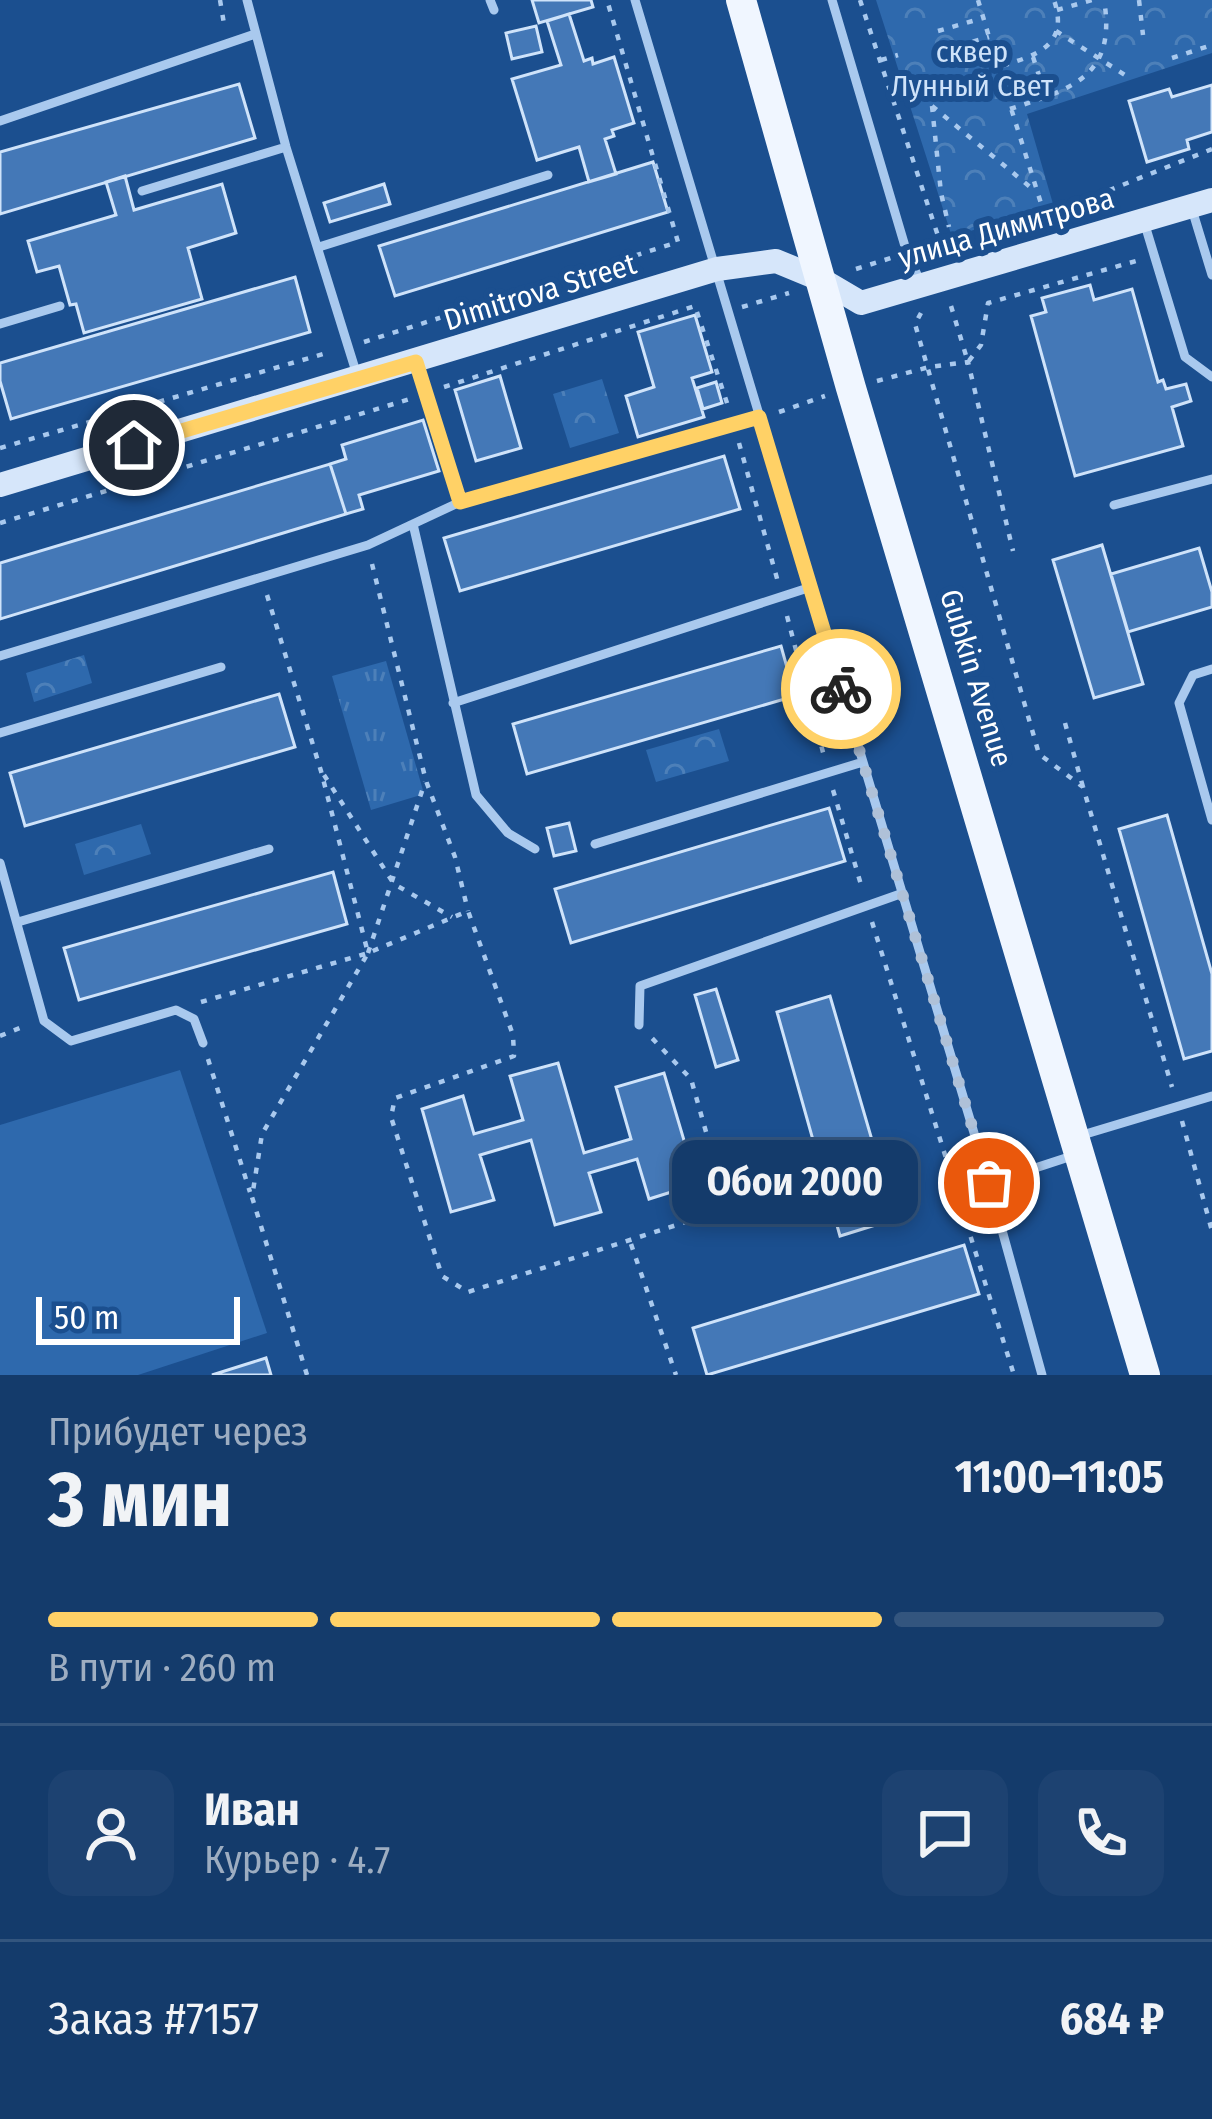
<!DOCTYPE html>
<html lang="ru">
<head>
<meta charset="utf-8">
<style>
  :root { --surface:#143b6b; --page:#1d4271; --text:#f1f3f6; --muted:#9dadc1; --line:#33557e; --accent:#ffd166 }
  body { margin:0; font-family:"Fira Sans Condensed",sans-serif; background:var(--page); color:var(--text); height:100vh; display:flex; flex-direction:column; font-size:45px; white-space:nowrap }
  * { box-sizing:border-box; margin:0 }
  p { font-size:39px; color:var(--muted) }
  .icon { flex:none; width:66px; height:66px; fill:none; stroke:currentColor; stroke-width:2; stroke-linecap:round; stroke-linejoin:round }
  .map { position:relative; height:1375px; overflow:hidden }
  .details { display:flex; flex-direction:column; background:var(--surface); flex:1 }
  .details>* { flex:none }
  .scale { position:absolute; left:36px; bottom:30px; width:204px; box-sizing:border-box; padding-left:12px; border:6px solid #fff; border-top:0; font-size:33px; line-height:42px; white-space:nowrap; color:#fff; -webkit-text-stroke:9px #1b4f8f; paint-order:stroke }
  .pin { position:absolute; display:grid; place-items:center; width:102px; height:102px; color:#fff; margin:-51px; border:6px solid #fff; border-radius:50%; box-shadow:0 3px 12px #0007 }
  .courier { position:absolute; display:grid; place-items:center; width:120px; height:120px; margin:-60px; border:9px solid #ffd166; border-radius:50%; background:#fff; color:#222; box-shadow:0 3px 15px #0007 }
  .bubble { position:absolute; height:84px; border-radius:24px; background:var(--surface); box-shadow:0 6px 18px #0003,0 0 0 3px var(--line); font-size:39px; font-weight:700; line-height:84px; text-align:center }
  .headline em { font-style:normal; font-weight:700 }
  .headline div { display:flex; flex-direction:column-reverse }
  .headline { display:flex; align-items:center; justify-content:space-between; height:204px; padding:0 48px }
  h1 { font-size:78px; font-weight:700; line-height:90px }
  .bar { display:grid; grid-template-columns:repeat(4,1fr); gap:18px 12px; align-content:center; height:144px; padding:0 48px }
  .bar i { height:15px; border-radius:9px; background:var(--line) }
  .bar .active { background:var(--accent) }
  .bar p { grid-column:span 4 }
  .line { display:flex; align-items:center; gap:30px; padding:0 48px; border-top:3px solid var(--line) }
  .line div { flex:1 }
  .round { display:grid; place-items:center; flex:none; width:126px; height:126px; border-radius:24px; background:var(--page) }
  .map>svg:first-child { display:block }
</style>
</head>
<body>
<div class="map">
<svg width="1212" height="1375" viewBox="0 0 1212 1375">
  <defs>
    <pattern id="grass-tufts" width="24" height="20" patternUnits="userSpaceOnUse" patternTransform="scale(3)"><rect width="24" height="20" fill="#2e69ad"/><path d="M3 7l-1-3M5 7V3M7 7l1-3M15 17l-1-3M17 17v-4M19 17l1-3" fill="none" stroke="#4d80b9"/></pattern>
    <pattern id="park-crowns" width="20" height="18" patternUnits="userSpaceOnUse" patternTransform="scale(3)"><rect width="20" height="18" fill="#2e69ad"/><path d="M2 6a3 3 0 1 1 6 0M12 15a3 3 0 1 1 6 0" fill="none" stroke="#4d80b9"/></pattern>
  </defs>
  <rect width="100%" height="100%" fill="#1b4f8f"/>
  <path fill="url(#grass-tufts)" d="M 386,661 L 424,794 L 371,810 L 332,676 Z"/>
  <path fill="url(#park-crowns)" d="M 876,0 L 1212,0 L 1212,53 L 1027,114 L 1053,204 L 952,237 Z
    M 602,379 L 619,433 L 570,448 L 553,394 Z
    M 84,655 L 92,683 L 34,702 L 26,673 Z
    M 719,729 L 729,761 L 656,782 L 646,750 Z
    M 141,824 L 151,854 L 84,875 L 75,844 Z"/>
  <path fill="#2e69ad" d="M 180,1070 L 267,1333 L 138,1375 L 0,1375 L 0,1125 Z"/>
  <path fill="#4478b7" stroke="#cfe3fa" stroke-width="3" d="M 532,0 L 591,0 L 593,7 L 539,23 Z
    M 569,14 L 584,61 L 592,58 L 593,64 L 614,57 L 634,123 L 612,130 L 614,136 L 605,139 L 616,174 L 589,182 L 579,147 L 537,160 L 512,79 L 561,65 L 547,21 Z
    M 536,26 L 542,52 L 512,59 L 506,33 Z
    M 239,84 L 255,138 L 0,214 L 0,152 Z
    M 1212,85 L 1212,132 L 1187,140 L 1189,149 L 1147,162 L 1129,101 L 1169,89 L 1172,97 Z
    M 653,162 L 668,212 L 395,296 L 379,246 Z
    M 125,176 L 134,210 L 222,184 L 236,233 L 188,248 L 202,299 L 84,333 L 76,304 L 70,305 L 59,266 L 37,272 L 28,241 L 116,215 L 106,182 Z
    M 384,184 L 390,204 L 330,222 L 324,203 Z
    M 295,277 L 310,332 L 11,419 L 0,381 L 0,363 Z
    M 1090,285 L 1094,300 L 1132,289 L 1158,382 L 1163,380 L 1166,389 L 1186,384 L 1191,401 L 1172,407 L 1183,446 L 1075,476 L 1031,316 L 1046,312 L 1042,298 Z
    M 695,315 L 712,372 L 692,378 L 704,417 L 638,437 L 626,396 L 654,387 L 638,332 Z
    M 500,376 L 521,448 L 476,461 L 455,390 Z
    M 716,382 L 722,403 L 703,409 L 697,388 Z
    M 423,420 L 439,471 L 359,495 L 363,509 L 346,514 L 330,464 L 346,459 L 342,445 Z
    M 724,456 L 740,509 L 460,591 L 444,538 Z
    M 330,464 L 346,514 L 0,619 L 0,563 Z
    M 1102,545 L 1143,684 L 1094,698 L 1053,560 Z
    M 1199,548 L 1212,592 L 1212,607 L 1128,632 L 1111,574 Z
    M 781,646 L 795,696 L 527,774 L 513,724 Z
    M 279,694 L 295,747 L 25,826 L 10,773 Z
    M 829,808 L 845,861 L 571,943 L 555,889 Z
    M 1167,815 L 1212,974 L 1212,1051 L 1184,1059 L 1119,829 Z
    M 569,823 L 576,851 L 554,856 L 547,828 Z
    M 333,872 L 347,924 L 79,1000 L 64,948 Z
    M 716,989 L 738,1060 L 716,1067 L 695,995 Z
    M 830,996 L 895,1219 L 840,1236 L 777,1012 Z
    M 558,1063 L 584,1153 L 631,1139 L 616,1087 L 664,1073 L 697,1184 L 649,1199 L 637,1159 L 589,1173 L 601,1212 L 555,1225 L 531,1140 L 480,1155 L 494,1200 L 451,1212 L 422,1109 L 463,1096 L 474,1134 L 523,1120 L 510,1076 Z
    M 964,1245 L 979,1294 L 707,1375 L 693,1328 Z
    M 266,1358 L 271,1375 L 212,1375 Z"/>
  <g fill="none" stroke-linecap="round" stroke-linejoin="round">
    <path stroke="#a9c9ee" stroke-width="4.5" stroke-dasharray="6 9" stroke-linecap="butt" d="M 220,0 L 224,24
      M 860,0 L 941,245 L 1045,216 L 1212,149
      M 978,0 L 998,67 C 1034,56 1070,47 1054,0
      M 1139,0 L 1143,35
      M 1057,10 L 1092,0
      M 938,31 L 983,18
      M 1056,31 L 1125,75
      M 944,50 L 989,37
      M 1033,57 L 1046,97
      M 1172,58 L 1212,45
      M 881,60 L 898,55
      M 998,67 L 1045,216
      M 932,106 L 1035,191
      M 932,106 L 941,193 L 949,227
      M 1010,109 C 1071,89 1117,77 1104,0
      M 925,249 L 941,245 L 942,253
      M 856,269 L 891,258
      M 951,306 L 968,362 L 981,345 L 988,303 L 1136,261
      M 742,307 L 789,293
      M 921,313 L 915,324 L 1039,754 L 1083,787 L 1172,1087
      M 364,342 L 678,242 L 607,0
      M 877,381 L 929,367 L 968,362 L 1013,551
      M 444,387 L 695,306 L 729,409
      M 779,412 L 825,396
      M 739,443 L 778,582
      M 0,448 L 330,352
      M 0,523 L 410,399
      M 372,564 L 426,781 L 455,857 L 468,911
      M 267,595 L 321,771 L 368,953
      M 787,616 L 824,756
      M 1065,723 L 1083,787
      M 324,775 L 394,884 L 452,917
      M 833,790 L 862,888
      M 872,922 L 1014,1375
      M 368,953 L 425,782
      M 201,1002 L 368,953
      M 0,1036 L 27,1025
      M 208,1059 L 250,1192
      M 1182,1121 L 1212,1231
      M 631,1244 L 676,1375
      M 307,1375 L 252,1197 L 262,1134 L 368,953 L 468,911 L 513,1035 L 514,1056 L 395,1098 L 391,1117 L 442,1276 L 468,1292 L 717,1212 L 724,1195 L 691,1079 L 650,1036"/>
    <path stroke="#a9c9ee" stroke-width="9" d="M 247,0 L 286,147 L 357,375
      M 490,0 L 494,10
      M 635,0 L 989,1183 L 1042,1375
      M 832,0 L 907,253 L 920,281
      M 0,121 L 255,34
      M 142,191 L 286,147
      M 1191,206 L 1212,275
      M 1145,225 L 1185,357 L 1212,377
      M 319,247 L 548,175
      M 0,324 L 60,306
      M 416,362 L 460,502
      M 1114,505 L 1212,479
      M 413,524 L 476,795 L 508,833 L 535,849
      M 0,656 L 368,545 L 460,502 L 759,417
      M 1212,669 L 1193,675 L 1179,703 L 1212,820
      M 453,703 L 811,587
      M 0,733 L 221,667
      M 595,844 L 863,762
      M 0,863 L 44,1021 L 71,1041 L 176,1010 L 194,1019 L 203,1043
      M 18,922 L 269,849
      M 639,1025 L 640,986 L 903,893
      M 1079,1136 L 1212,1096
      M 989,1183 L 1075,1155"/>
    <path stroke="#d6e6fa" stroke-width="24" d="M 0,485 L 717,269 L 776,261 L 822,280 L 861,303 L 1212,200"/>
    <path stroke="#f0f6ff" stroke-width="30" d="M 741,0 L 851,388 L 1145,1375"/>
  </g>
  <g fill="none" stroke-linecap="round" stroke-linejoin="round">
    <path stroke="#afc1d8" stroke-width="12" stroke-dasharray="0 21.6" d="M 841,689 L 989,1183"/>
    <path stroke="#ffd166" stroke-width="15" d="M 134,445 L 416,362 L 460,502 L 759,417 L 841,689"/>
  </g>
  <g text-anchor="middle" stroke-width="12" stroke-linejoin="round" paint-order="stroke">
    <g font-size="30" fill="#cfe3fa" stroke="#1b4f8f">
      <text x="972" y="62">сквер<tspan x="972" dy="34">Лунный Свет</tspan></text>
    </g>
    <g font-size="30" fill="#fff" stroke="#1b4f8f">
      <text transform="translate(1006 228) rotate(-16)" y="10">улица Димитрова</text>
      <text transform="translate(540 292) rotate(-17)" y="10">Dimitrova Street</text>
      <text transform="translate(976 678) rotate(73)" y="10">Gubkin Avenue</text>
    </g>
  </g>
</svg>
<div class="scale">50 m</div>
<div class="pin" style="left:989px;top:1183px;background:#ea580c"><svg class="icon" aria-label="bag" viewBox="0 0 24 24"><path d="M5 8h14l-1 12H6zM9 8a3 3 0 0 1 6 0"/></svg></div>
<div class="pin" style="left:134px;top:445px;background:#1f2937"><svg class="icon" aria-label="home" viewBox="0 0 24 24"><path d="M3 11l9-7 9 7M6 9v11h12V9"/></svg></div>
<div class="courier" style="left:841px;top:689px"><svg class="icon" aria-label="bike" viewBox="0 0 24 24"><circle cx="6" cy="16" r="4"/><circle cx="18" cy="16" r="4"/><path d="M6 16l4-8h5l3 8M10 8l3 8H6M13 5h3"/></svg></div>
<div class="bubble" style="left:672px;top:1140px;width:246px">Обои 2000</div>
</div>
<section class="details">
<div class="headline"><div><h1>3 мин</h1><p>Прибудет через</p></div><em>11:00–11:05</em></div>
<div class="bar"><i class="active"></i><i class="active"></i><i class="active"></i><i></i><p>В пути · 260 m</p></div>
<div class="line" style="height:216px"><a class="round"><svg class="icon" aria-label="person" viewBox="0 0 24 24"><circle cx="12" cy="8" r="4"/><path d="M4 21q1-7 8-7t8 7"/></svg></a><div><b>Иван</b><p>Курьер · 4.7</p></div><a class="round"><svg class="icon" aria-label="chat" viewBox="0 0 24 24"><path d="M4 5h16v11H9l-5 4z"/></svg></a><a class="round"><svg class="icon" aria-label="phone" viewBox="0 0 24 24"><path d="M5 4h4l2 5-3 2q2 4 5 5l2-3 5 2v4C11 20 4 13 5 4z"/></svg></a></div>
<div class="line" style="height:156px"><div>Заказ #7157</div><b>684 ₽</b></div>
</section>
</body>
</html>
